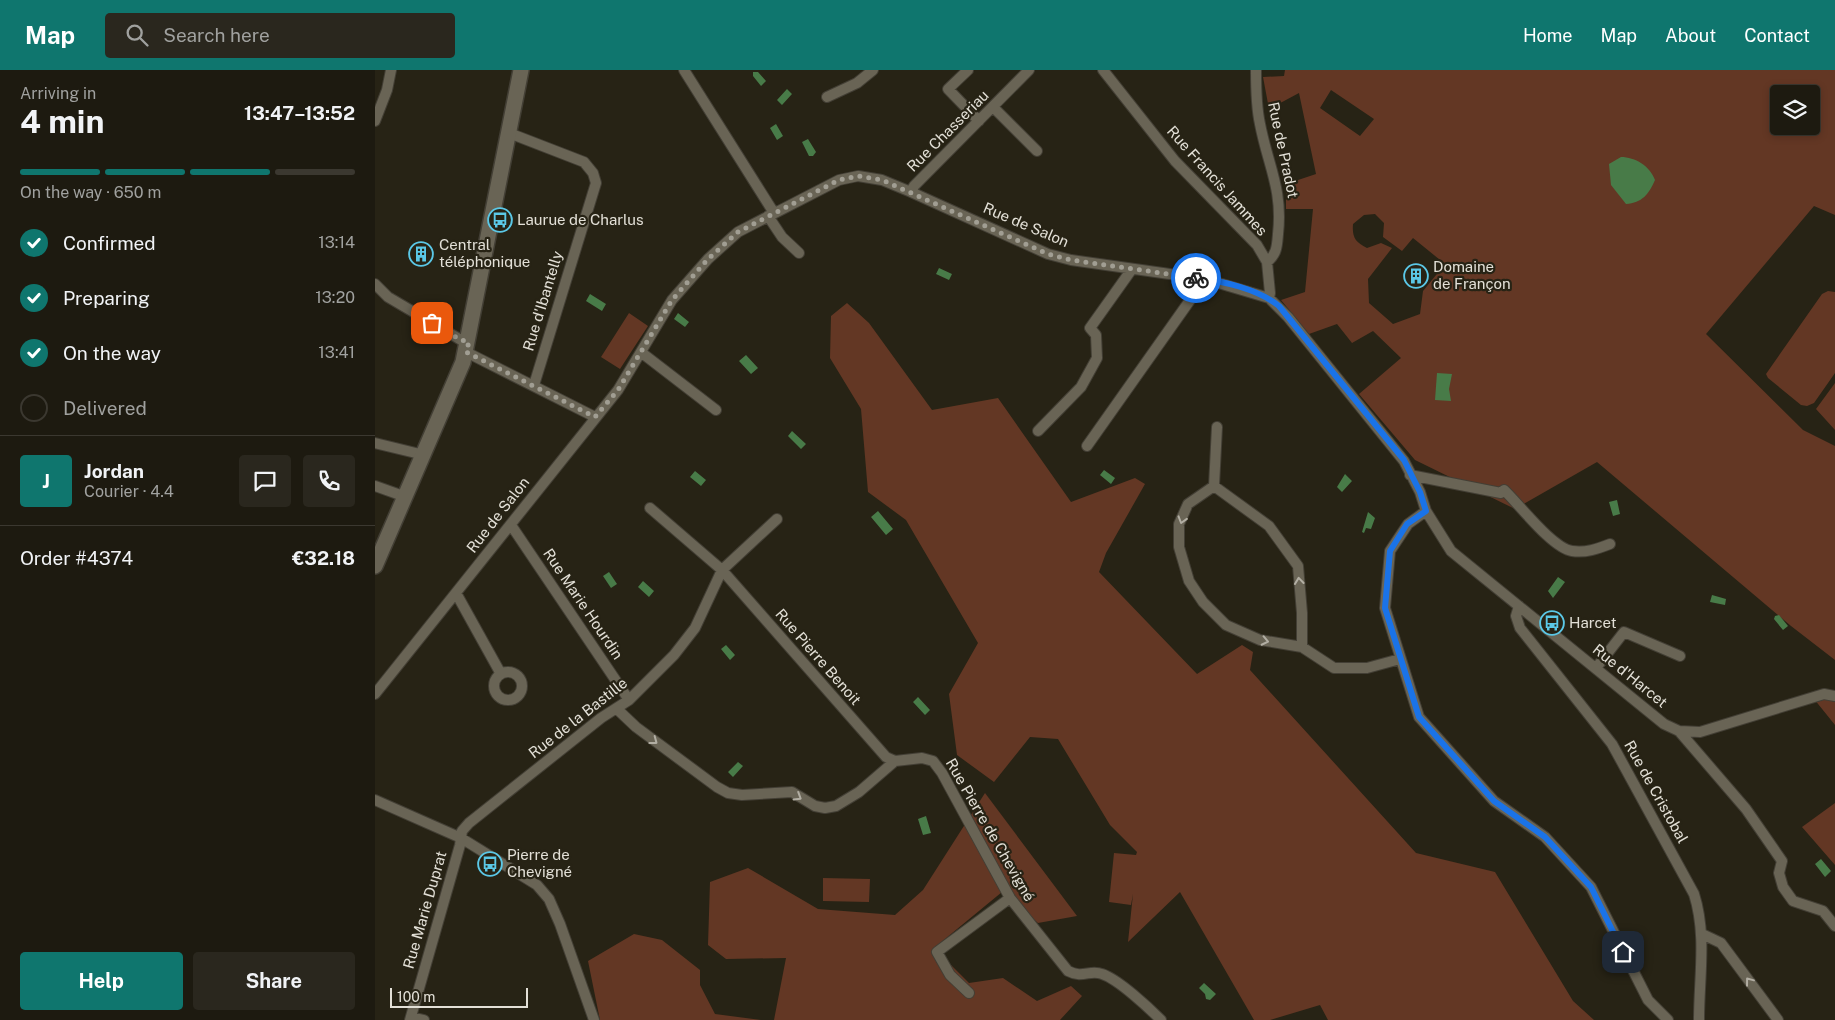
<!DOCTYPE html>
<html lang="en">
<head>
<meta charset="utf-8">
<style>
  :root { --surface:#1d1a10; --page:#2a271e; --text:#f1f3f6; --muted:#a0a19f; --line:#3b3830; --accent:#0f766e }
  body { margin:0; font-family:"Public Sans",sans-serif; background:var(--page); color:var(--text); height:100vh; display:flex; flex-direction:column; font-size:19px; white-space:nowrap }
  * { box-sizing:border-box; margin:0 }
  p { font-size:16px; color:var(--muted) }
  .icon { flex:none; width:28px; height:28px; fill:none; stroke:currentColor; stroke-width:2; stroke-linecap:round; stroke-linejoin:round }
  .map { position:relative; flex:1; overflow:hidden }
  .sheet { display:flex; flex-direction:column; background:var(--surface); width:375px }
  .sheet>* { flex:none }
  .controls { position:absolute; left:1395px; top:15px; display:grid; gap:10px }
  .controls a { display:grid; place-items:center; width:50px; height:50px; border-radius:5px; background:var(--surface); box-shadow:0 2px 8px #0003,0 0 0 1px var(--line); font-size:25px }
  .scale { position:absolute; left:15px; bottom:12px; width:138px; box-sizing:border-box; padding-left:5px; border:2px solid #e3e0d7; border-top:0; font-size:14px; line-height:18px; white-space:nowrap; color:#e3e0d7; -webkit-text-stroke:4px #272315; paint-order:stroke }
  .pin { position:absolute; display:grid; place-items:center; width:42px; height:42px; color:#fff; margin:-21px; border-radius:10px; box-shadow:0 2px 8px #0006 }
  .courier { position:absolute; display:grid; place-items:center; width:50px; height:50px; margin:-25px; border:4px solid #1a73e8; border-radius:50%; background:#fff; color:#222; box-shadow:0 1px 6px #0007 }
  .overview em { font-style:normal; font-weight:700 }
  .overview div { display:flex; flex-direction:column-reverse }
  .overview { display:flex; align-items:center; justify-content:space-between; height:85px; padding:0 20px }
  h1 { font-size:32px; font-weight:700; line-height:38px }
  .bar { display:grid; grid-template-columns:repeat(4,1fr); gap:8px 5px; align-content:center; height:60px; padding:0 20px }
  .bar i { height:6px; border-radius:4px; background:var(--line) }
  .bar .active { background:var(--accent) }
  .bar p { grid-column:span 4 }
  .line { display:flex; align-items:center; gap:12px; padding:0 20px; border-top:1px solid var(--line) }
  .line div { flex:1 }
  .round { display:grid; place-items:center; flex:none; width:52px; height:52px; border-radius:5px; background:var(--page) }
  ol { padding:0 20px; list-style:none }
  li { display:flex; align-items:center; gap:15px; height:55px }
  li p { margin-inline-start:auto }
  li .icon { padding:5px; border-radius:50%; background:var(--accent); color:#fff; stroke-width:4 }
  li:last-child { color:var(--muted) }
  li i { width:28px; height:28px; border:2px solid var(--line); border-radius:50% }
  .action { display:flex; gap:10px; margin-top:auto; padding:10px 20px }
  .action a { flex:1; height:58px; border-radius:5px; background:var(--accent); color:#fff; font-size:20px; font-weight:700; line-height:58px; text-align:center }
  .action a+a { background:var(--page); color:var(--text) }
  header { display:flex; align-items:center; gap:30px; box-sizing:border-box; height:70px; padding:0 25px; background:var(--accent); color:#fff }
  header strong { font-size:24px }
  nav { display:flex; gap:28px; margin-inline-start:auto; font-size:18px }
  .search { width:350px; height:45px; background:var(--page); display:flex; align-items:center; gap:12px; box-sizing:border-box; padding:0 18px; border-radius:5px; color:var(--muted); font-size:19px }
  main { display:flex; flex:1; min-height:0 }
  .map>svg:first-child { display:block }
</style>
</head>
<body>
<header>
<strong>Map</strong>
<div class="search"><svg class="icon" aria-label="search" viewBox="0 0 24 24"><circle cx="10" cy="10" r="6"/><path d="M15 15l6 6"/></svg>Search here</div>
<nav><a>Home</a><a>Map</a><a>About</a><a>Contact</a></nav>
</header>
<main>
<section class="sheet">
<div class="overview"><div><h1>4 min</h1><p>Arriving in</p></div><em>13:47–13:52</em></div>
<div class="bar"><i class="active"></i><i class="active"></i><i class="active"></i><i></i><p>On the way · 650 m</p></div>
<ol>
<li><svg class="icon" aria-label="check" viewBox="0 0 24 24"><path d="M5 12l5 5 9-10"/></svg>Confirmed<p>13:14</p></li>
<li><svg class="icon" aria-label="check" viewBox="0 0 24 24"><path d="M5 12l5 5 9-10"/></svg>Preparing<p>13:20</p></li>
<li><svg class="icon" aria-label="check" viewBox="0 0 24 24"><path d="M5 12l5 5 9-10"/></svg>On the way<p>13:41</p></li>
<li><i></i>Delivered</li>
</ol>
<div class="line" style="height:90px"><b class="round" style="background:var(--accent);color:#fff">J</b><div><b>Jordan</b><p>Courier · 4.4</p></div><a class="round"><svg class="icon" aria-label="chat" viewBox="0 0 24 24"><path d="M4 5h16v11H9l-5 4z"/></svg></a><a class="round"><svg class="icon" aria-label="phone" viewBox="0 0 24 24"><path d="M5 4h4l2 5-3 2q2 4 5 5l2-3 5 2v4C11 20 4 13 5 4z"/></svg></a></div>
<div class="line" style="height:65px"><div>Order #4374</div><b>€32.18</b></div>
<div class="action"><a>Help</a><a>Share</a></div>
</section>
<div class="map">
<svg width="1460" height="950" viewBox="0 0 1460 950">
  <rect width="100%" height="100%" fill="#272315"/>
  <path fill="#633724" fill-rule="evenodd" d="M 910,0 L 1460,0 L 1460,145 L 1439,136 L 1331,264 L 1428,360 L 1460,376 L 1460,590 L 1416,556 L 1222,392 L 1140,439 L 1040,390 L 984,324 L 1026,288 L 998,261 L 977,273 L 962,254 L 934,264 L 906,230 L 930,222 L 938,139 L 911,139 L 911,114 L 941,104 L 924,23 L 894,39 L 888,7 L 909,6 ZM 956,20 L 999,49 L 985,66 L 945,38 ZM 1404,24 L 1436,24 L 1436,56 L 1404,56 ZM 1000,144 L 1009,153 L 1008,167 L 1027,181 L 1038,168 L 1070,194 L 1048,221 L 1045,244 L 1018,254 L 994,233 L 993,209 L 1017,178 L 1006,173 L 992,178 C 980,172 977,167 978,154 L 989,145 Z
    M 1453,221 L 1460,222 L 1460,303 L 1439,333 L 1432,336 L 1426,335 L 1393,308 L 1391,304 L 1447,224 Z
    M 472,233 L 494,253 L 557,340 L 623,328 L 696,432 L 760,408 L 770,414 L 731,483 L 724,502 L 822,604 L 867,575 L 878,582 L 875,600 L 1041,783 L 1120,802 L 1198,931 L 1219,950 L 953,950 L 945,935 L 895,950 L 879,950 L 805,822 L 753,872 L 758,824 L 756,835 L 734,832 L 739,783 L 761,785 L 762,782 L 735,755 L 683,669 L 655,667 L 619,712 L 582,685 L 574,624 L 603,573 L 531,450 L 493,422 L 486,339 L 455,288 L 456,246 Z
    M 254,243 L 273,256 L 245,299 L 226,287 Z
    M 1460,313 L 1460,360 L 1441,339 Z
    M 1435,624 L 1460,632 L 1460,655 Z
    M 610,723 L 702,846 L 663,853 L 627,822 L 559,878 L 594,913 L 628,908 L 662,931 L 696,916 L 707,926 L 685,950 L 399,950 L 411,888 L 351,889 L 333,875 L 335,812 L 373,798 L 443,839 L 520,845 L 548,820 Z
    M 1460,733 L 1460,795 L 1427,757 Z
    M 448,808 L 495,809 L 494,832 L 448,831 Z
    M 259,864 L 287,870 L 325,900 L 325,915 L 340,944 L 386,950 L 225,950 L 213,891 Z"/>
  <path fill="#487b48" d="M 378,2 L 383,2 L 391,11 L 386,16 L 378,6 Z
    M 412,19 L 417,24 L 407,35 L 402,30 Z
    M 401,54 L 408,66 L 402,70 L 395,58 Z
    M 433,69 L 441,82 L 438,86 L 434,86 L 427,72 Z
    M 1246,87 C 1260,87 1275,96 1280,110 C 1274,124 1267,133 1251,134 L 1236,115 L 1234,94 Z
    M 564,198 L 577,204 L 574,210 L 561,204 Z
    M 215,224 L 231,234 L 227,241 L 211,231 Z
    M 303,243 L 314,252 L 310,257 L 299,249 Z
    M 371,285 L 383,298 L 376,304 L 364,291 Z
    M 1062,303 L 1077,304 L 1074,319 L 1076,331 L 1060,330 Z
    M 417,361 L 431,374 L 426,379 L 413,366 Z
    M 729,400 L 740,408 L 736,414 L 725,405 Z
    M 320,401 L 331,410 L 326,416 L 315,407 Z
    M 970,404 L 977,411 L 967,422 L 962,417 Z
    M 1242,430 L 1245,444 L 1238,446 L 1234,432 Z
    M 503,441 L 518,459 L 511,465 L 496,447 Z
    M 993,442 L 1000,448 L 996,459 L 991,458 L 989,463 L 987,462 Z
    M 234,502 L 242,514 L 236,518 L 228,506 Z
    M 1183,507 L 1190,512 L 1178,528 L 1173,521 Z
    M 268,511 L 279,521 L 274,527 L 263,517 Z
    M 1337,525 L 1351,529 L 1350,535 L 1335,532 Z
    M 1404,545 L 1413,556 L 1408,560 L 1399,549 L 1400,546 Z
    M 351,575 L 360,585 L 355,590 L 346,579 Z
    M 543,627 L 555,640 L 550,645 L 538,632 Z
    M 363,692 L 368,696 L 358,707 L 353,702 Z
    M 551,746 L 556,763 L 548,765 L 543,749 Z
    M 1446,789 L 1456,801 L 1450,807 L 1440,794 Z
    M 829,913 L 841,924 L 835,930 L 831,929 L 830,924 L 824,918 Z"/>
  <g fill="none" stroke-linecap="round" stroke-linejoin="round">
    <g stroke="#433f35" stroke-width="12">
      <path id="street" d="M 309,0 L 399,143
        M 593,0 L 573,19 L 604,51
        M 728,0 L 800,91 L 882,175 L 892,192 L 895,223 L 894,228
        M 881,0 C 881,18 881,36 885,54 C 893,96 908,119 903,164 C 902,176 902,184 892,192
        M 452,27 L 482,13 L 498,0
        M 618,37 L 662,81
        M 0,51 L 12,20 L 16,0
        M 134,63 L 209,92 L 218,103 L 221,113 L 159,315
        M 536,122 L 539,116 L 654,0
        M 393,146 L 407,167 L 424,183
        M 0,214 L 13,227 L 86,270 L 94,272
        M 91,282 L 220,347
        M 267,283 L 341,340
        M 842,357 L 839,416 L 813,434 L 804,454 L 804,477 L 814,511 L 828,532 L 851,555 L 885,570 L 927,577 L 959,598 L 992,598 L 1025,589
        M 663,361 L 706,317 L 722,288 L 721,265 L 715,258 L 757,199
        M 0,373 L 49,385
        M 712,376 L 830,209
        M 1035,405 L 1126,423 L 1129,420 C 1144,434 1177,478 1197,481 C 1211,483 1222,479 1235,474
        M 0,416 L 31,427
        M 839,416 L 894,456 L 923,496 L 927,543 L 927,577
        M 275,438 L 347,500 L 511,687 L 520,691
        M 1051,441 L 1033,454 L 1015,481 L 1010,538 L 1044,647 L 1119,731 L 1170,767 L 1216,817 L 1273,930 L 1293,950
        M 136,455 L 254,630
        M 81,523 L 126,604
        M 1144,536 L 1141,546 L 1145,558 L 1237,674 L 1319,824 C 1332,865 1324,907 1324,950
        M 1221,598 L 1249,562 L 1305,586
        M119 616a14 14 0 1 1 28 0a14 14 0 1 1-28 0Z
        M 0,624 L 243,320 L 297,230 L 333,189 L 363,162 L 464,110 L 483,106 L 507,110 L 536,122 L 673,184 L 696,190 L 830,209 L 894,228 L 913,247 L 1029,391 L 1045,422 L 1051,441 L 1076,481 L 1289,654 L 1304,661 L 1325,662 L 1449,624 L 1460,626
        M 242,639 L 261,657 L 342,717 L 353,723 L 367,725 L 417,722 L 440,736 L 450,738 L 461,736 L 484,722 L 520,691 L 547,688 L 558,691 L 567,703 L 635,828 L 693,901 C 708,909 715,899 727,904 C 743,909 774,938 786,950
        M 1304,661 L 1371,739 L 1407,791 L 1404,803 L 1408,817 L 1418,831 L 1448,841 L 1460,856
        M 0,730 L 86,768 L 162,815 L 174,829 L 185,854 L 219,950
        M 1327,864 L 1346,873 L 1403,950
        M 594,923 L 575,905 L 562,882 L 635,828
        M 36,947 L 49,950
        M 35,950 L 85,775 L 87,761 L 94,753 L 226,648 L 254,630 L 299,585 L 320,558 L 347,500 L 402,449"/>
    </g>
    <g stroke="#433f35" stroke-width="18">
      <path id="secondary" d="M 0,496 L 88,292 L 146,0"/>
    </g>
    <use href="#street" stroke="#696455" stroke-width="10"/>
    <use href="#secondary" stroke="#696455" stroke-width="15"/>
  </g>
  <defs><path id="oneway-chevron" d="M-2-3.5L2.5 0L-2 3.5" fill="none" stroke-width="1.6" stroke-linecap="round" stroke-linejoin="round" transform="scale(1.25)"/></defs>
  <g stroke="#b2aea3">
    <use href="#oneway-chevron" transform="translate(807 450) rotate(107)"/>
    <use href="#oneway-chevron" transform="translate(924 511) rotate(-96)"/>
    <use href="#oneway-chevron" transform="translate(890 571) rotate(12)"/>
    <use href="#oneway-chevron" transform="translate(279 671) rotate(37)"/>
    <use href="#oneway-chevron" transform="translate(423 727) rotate(32)"/>
    <use href="#oneway-chevron" transform="translate(1374 911) rotate(-127)"/>
  </g>
  <g fill="none" stroke-linecap="round" stroke-linejoin="round">
    <path stroke="#a19e93" stroke-width="5" stroke-dasharray="0 9" d="M 57,253 L 86,270 L 94,272 L 91,282 L 220,347 L 243,320 L 297,230 L 333,189 L 363,162 L 464,110 L 483,106 L 507,110 L 673,184 L 696,190 L 821,208"/>
    <path stroke="#1a73e8" stroke-width="6" d="M 821,208 C 848,211 883,219 904,236 L 1029,390 L 1045,422 L 1051,441 L 1032,454 L 1015,481 L 1010,538 L 1044,647 L 1119,731 L 1170,767 L 1216,817 L 1248,882"/>
  </g>
  <defs>
    <g id="bus-ring" transform="scale(1.25)"><circle r="9.5" fill="#272315" stroke="#5bc8e7" stroke-width="1.5"/><path d="M-5-6H5V4H4V6H2V4H-2V6H-4V4H-5ZM-3.5-4V0h7V-4ZM-3.5 1.2v1.5H-2V1.2ZM2 1.2v1.5H3.5V1.2Z" fill="#5bc8e7"/></g>
    <g id="building-ring" transform="scale(1.25)"><circle r="9.5" fill="#272315" stroke="#5bc8e7" stroke-width="1.5"/><path d="M-4-6H4V6H1V3H-1V6H-4ZM-2.5-4.3h1.7v1.8h-1.7ZM.8-4.3h1.7v1.8H.8ZM-2.5-1h1.7V.8h-1.7ZM.8-1h1.7V.8H.8Z" fill="#5bc8e7"/></g>
  </defs>
  <g fill-rule="evenodd">
    <use href="#bus-ring" x="125" y="150"/>
    <use href="#building-ring" x="46" y="184"/>
    <use href="#building-ring" x="1041" y="206"/>
    <use href="#bus-ring" x="1177" y="553"/>
    <use href="#bus-ring" x="115" y="794"/>
  </g>
  <g text-anchor="middle" stroke-width="4.5" stroke-linejoin="round" paint-order="stroke">
    <g font-size="15" fill="#e3e0d7" stroke="#272315">
      <text transform="translate(573 61) rotate(-45)" y="5">Rue Chasseriau</text>
      <text transform="translate(908 80) rotate(78)" y="5">Rue de Pradot</text>
      <text transform="translate(842 111) rotate(48)" y="5">Rue Francis Jammes</text>
      <text transform="translate(651 155) rotate(23)" y="5">Rue de Salon</text>
      <text transform="translate(168 231) rotate(-73)" y="5">Rue d'Ibantelly</text>
      <text transform="translate(123 445) rotate(-52)" y="5">Rue de Salon</text>
      <text transform="translate(208 534) rotate(56)" y="5">Rue Marie Hourdin</text>
      <text transform="translate(443 587) rotate(49)" y="5">Rue Pierre Benoit</text>
      <text transform="translate(1255 606) rotate(39)" y="5">Rue d'Harcet</text>
      <text transform="translate(203 648) rotate(-38)" y="5">Rue de la Bastille</text>
      <text transform="translate(1281 722) rotate(61)" y="5">Rue de Cristobal</text>
      <text transform="translate(615 760) rotate(60)" y="5">Rue Pierre de Chevigné</text>
      <text transform="translate(50 840) rotate(-74)" y="5">Rue Marie Duprat</text>
    </g>
    <g font-size="15" fill="#e3e0d7" stroke="#272315" text-anchor="start">
      <text x="142" y="155">Laurue de Charlus</text>
      <text x="64" y="180">Central<tspan x="64" dy="17">téléphonique</tspan></text>
      <text x="1058" y="202">Domaine<tspan x="1058" dy="17">de Françon</tspan></text>
      <text x="1194" y="558">Harcet</text>
      <text x="132" y="790">Pierre de<tspan x="132" dy="17">Chevigné</tspan></text>
    </g>
  </g>
</svg>
<div class="controls">
<a><svg class="icon" aria-label="layers" viewBox="0 0 24 24"><path d="M12 4l9 5-9 5-9-5zM3 14l9 5 9-5"/></svg></a>
</div>
<div class="scale">100 m</div>
<div class="pin" style="left:57px;top:253px;background:#ea580c"><svg class="icon" aria-label="bag" viewBox="0 0 24 24"><path d="M5 8h14l-1 12H6zM9 8a3 3 0 0 1 6 0"/></svg></div>
<div class="pin" style="left:1248px;top:882px;background:#1f2937"><svg class="icon" aria-label="home" viewBox="0 0 24 24"><path d="M3 11l9-7 9 7M6 9v11h12V9"/></svg></div>
<div class="courier" style="left:821px;top:208px"><svg class="icon" aria-label="bike" viewBox="0 0 24 24"><circle cx="6" cy="16" r="4"/><circle cx="18" cy="16" r="4"/><path d="M6 16l4-8h5l3 8M10 8l3 8H6M13 5h3"/></svg></div>
</div>
</main>
</body>
</html>
